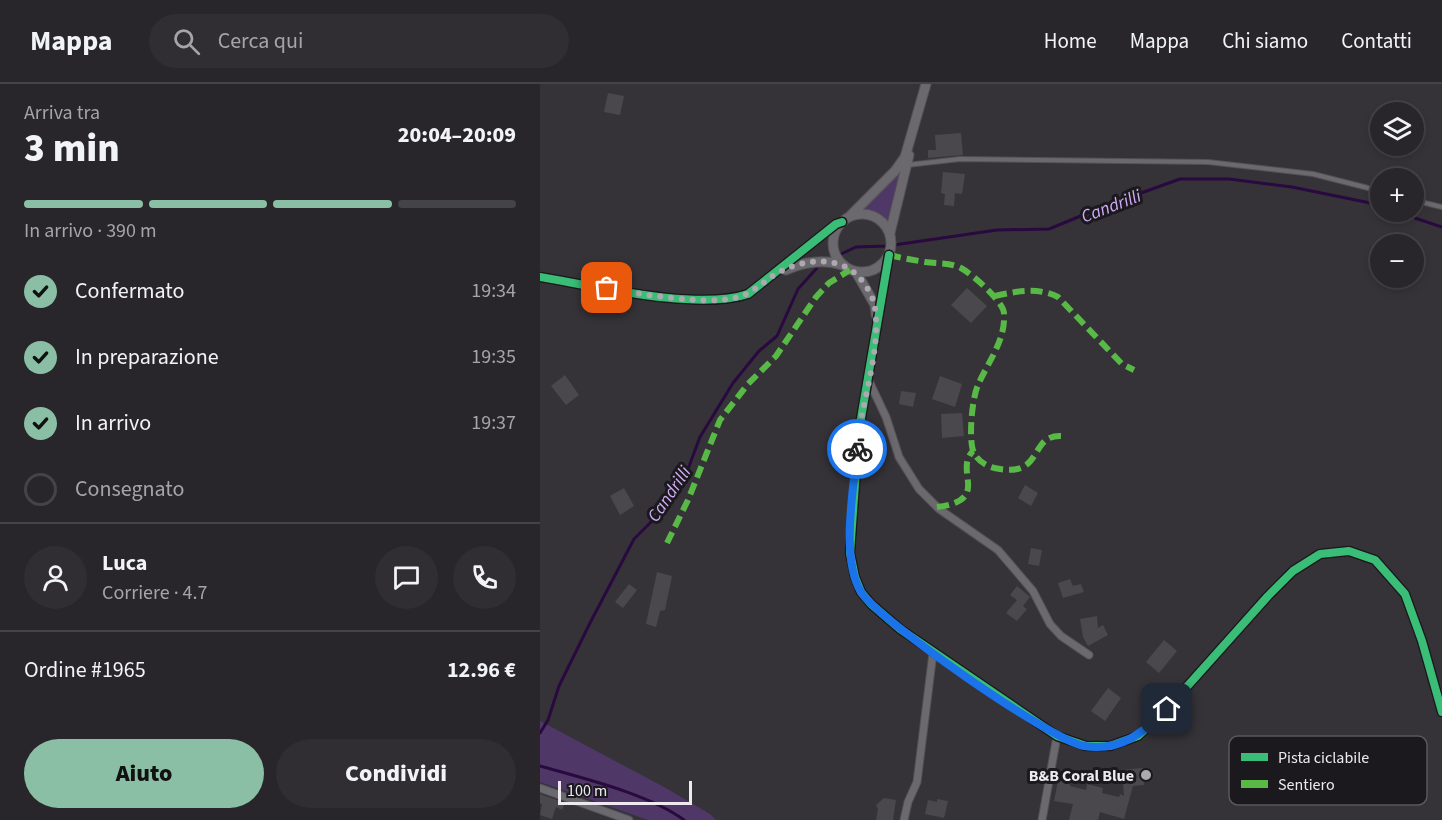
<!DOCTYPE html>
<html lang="it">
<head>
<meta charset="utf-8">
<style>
  :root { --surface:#28262a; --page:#302e32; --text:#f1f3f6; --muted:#a5a5a8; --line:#444347; --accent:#8abfa5 }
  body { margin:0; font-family:"Source Sans 3",sans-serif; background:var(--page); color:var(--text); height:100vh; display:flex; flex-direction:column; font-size:22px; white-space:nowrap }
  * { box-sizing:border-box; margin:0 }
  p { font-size:20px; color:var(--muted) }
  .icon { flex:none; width:33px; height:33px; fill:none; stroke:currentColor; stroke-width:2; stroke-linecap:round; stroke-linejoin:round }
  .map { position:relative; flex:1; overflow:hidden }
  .side { display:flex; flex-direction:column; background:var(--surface); width:540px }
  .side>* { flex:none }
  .controls { position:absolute; left:830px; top:18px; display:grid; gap:12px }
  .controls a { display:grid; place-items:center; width:54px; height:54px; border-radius:50%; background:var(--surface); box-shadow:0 3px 9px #0003,0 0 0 2px var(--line); font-size:30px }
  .scale { position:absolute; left:18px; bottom:15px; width:134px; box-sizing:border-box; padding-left:6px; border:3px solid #ece9f0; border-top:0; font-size:16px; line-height:21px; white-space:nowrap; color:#ece9f0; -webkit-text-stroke:4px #1b191e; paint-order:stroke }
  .pin { position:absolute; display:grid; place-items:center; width:51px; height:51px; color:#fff; margin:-26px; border-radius:12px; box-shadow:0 3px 9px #0006 }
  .courier { position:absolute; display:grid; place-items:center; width:60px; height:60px; margin:-30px; border:4px solid #1a73e8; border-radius:50%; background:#fff; color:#222; box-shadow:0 2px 8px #0007 }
  .summary em { font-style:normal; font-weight:800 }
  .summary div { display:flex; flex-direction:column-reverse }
  .summary { display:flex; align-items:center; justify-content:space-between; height:102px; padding:0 24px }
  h1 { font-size:39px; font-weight:800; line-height:45px }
  .bar { display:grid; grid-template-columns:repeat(4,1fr); gap:9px 6px; align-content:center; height:72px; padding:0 24px }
  .bar i { height:8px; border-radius:4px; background:var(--line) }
  .bar .active { background:var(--accent) }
  .bar p { grid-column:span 4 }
  .line { display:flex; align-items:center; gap:15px; padding:0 24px; border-top:2px solid var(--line) }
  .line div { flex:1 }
  .round { display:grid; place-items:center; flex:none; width:63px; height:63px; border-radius:32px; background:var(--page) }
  ol { padding:0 24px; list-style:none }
  li { display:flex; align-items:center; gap:18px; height:66px }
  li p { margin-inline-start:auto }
  li .icon { padding:6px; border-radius:50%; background:var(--accent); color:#111; stroke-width:4 }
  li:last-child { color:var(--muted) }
  li i { width:33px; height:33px; border:3px solid var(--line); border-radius:50% }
  .cta { display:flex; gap:12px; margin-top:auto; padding:12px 24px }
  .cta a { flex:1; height:69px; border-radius:36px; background:var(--accent); color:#111; font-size:24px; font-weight:800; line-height:69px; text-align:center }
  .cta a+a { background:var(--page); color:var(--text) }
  header { display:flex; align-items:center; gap:36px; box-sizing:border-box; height:84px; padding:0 30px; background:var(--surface); border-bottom:2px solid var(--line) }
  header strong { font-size:28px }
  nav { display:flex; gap:33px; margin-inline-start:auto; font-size:21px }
  .search { width:420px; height:54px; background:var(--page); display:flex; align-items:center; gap:15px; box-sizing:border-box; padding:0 21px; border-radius:33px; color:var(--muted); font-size:22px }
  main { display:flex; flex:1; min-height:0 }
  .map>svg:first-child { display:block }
</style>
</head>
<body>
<header>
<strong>Mappa</strong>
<div class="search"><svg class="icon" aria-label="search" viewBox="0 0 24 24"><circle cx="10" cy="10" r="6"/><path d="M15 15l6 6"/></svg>Cerca qui</div>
<nav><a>Home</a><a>Mappa</a><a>Chi siamo</a><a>Contatti</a></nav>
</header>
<main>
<section class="side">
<div class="summary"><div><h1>3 min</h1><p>Arriva tra</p></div><em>20:04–20:09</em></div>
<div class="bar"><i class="active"></i><i class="active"></i><i class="active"></i><i></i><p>In arrivo · 390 m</p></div>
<ol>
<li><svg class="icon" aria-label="check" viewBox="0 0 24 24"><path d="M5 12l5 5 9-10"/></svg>Confermato<p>19:34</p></li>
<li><svg class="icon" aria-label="check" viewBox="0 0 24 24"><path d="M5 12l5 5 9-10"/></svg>In preparazione<p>19:35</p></li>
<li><svg class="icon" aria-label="check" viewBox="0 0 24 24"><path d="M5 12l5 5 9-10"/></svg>In arrivo<p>19:37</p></li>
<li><i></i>Consegnato</li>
</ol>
<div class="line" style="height:108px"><a class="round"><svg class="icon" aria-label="person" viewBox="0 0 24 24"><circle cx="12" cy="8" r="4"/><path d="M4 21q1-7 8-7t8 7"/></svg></a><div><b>Luca</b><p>Corriere · 4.7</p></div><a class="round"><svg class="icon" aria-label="chat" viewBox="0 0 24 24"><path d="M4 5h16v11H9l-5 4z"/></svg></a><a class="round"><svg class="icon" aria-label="phone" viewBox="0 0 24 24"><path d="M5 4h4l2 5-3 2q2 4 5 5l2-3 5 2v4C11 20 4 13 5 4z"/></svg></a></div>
<div class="line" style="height:78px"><div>Ordine #1965</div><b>12.96 €</b></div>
<div class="cta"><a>Aiuto</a><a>Condividi</a></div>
</section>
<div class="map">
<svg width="902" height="736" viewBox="0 0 902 736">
  <rect width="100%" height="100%" fill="#353338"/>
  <path fill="#4f3867" d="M 364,85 L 349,139 L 338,130 L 322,127 L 321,124 Z
    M 0,637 L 124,703 L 170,730 L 176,736 L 108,736 L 0,698 Z"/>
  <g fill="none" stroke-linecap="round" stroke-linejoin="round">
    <path stroke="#290940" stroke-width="3" d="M 857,128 L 902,143
      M 301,170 L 316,163 L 347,162 L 457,146 L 509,145 L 565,122 L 640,95 L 689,95 L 752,103 L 840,121
      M 0,649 L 8,636 L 19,602 L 50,539 L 94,455 L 117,432 L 145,393 L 160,353 L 193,299 L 219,267 L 237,252 L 258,205 L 277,184
      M 0,682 C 42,694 109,710 144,736"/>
  </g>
  <path fill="#4a484d" d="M 68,9 L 84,12 L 80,31 L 64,28 Z
    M 421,49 L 423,71 L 388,74 L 388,66 L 396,66 L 395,51 Z
    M 403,88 L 425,90 L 422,110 L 415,109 L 414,122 L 404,121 L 405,110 L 401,109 Z
    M 427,204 L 447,222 L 431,239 L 411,221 Z
    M 45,209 L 64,212 L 62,225 L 43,222 Z
    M 25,291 L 39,311 L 26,321 L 11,302 Z
    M 400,292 L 422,300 L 415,323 L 392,315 Z
    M 361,307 L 376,309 L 373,323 L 359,320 Z
    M 422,329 L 424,352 L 402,354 L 401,330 Z
    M 485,401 L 498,409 L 491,422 L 478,414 Z
    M 84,404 L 94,422 L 80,431 L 70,412 Z
    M 491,464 L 502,466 L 499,482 L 488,480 Z
    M 117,488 L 132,492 L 125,526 L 120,527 L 116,543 L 106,540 Z
    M 530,495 L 533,502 L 541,500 L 544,508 L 523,514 L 518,499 Z
    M 89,500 L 97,506 L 83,524 L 75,518 Z
    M 477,502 L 490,513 L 483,522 L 487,525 L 477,537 L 466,529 L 477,516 L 470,511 Z
    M 557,532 L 558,544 L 563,541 L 568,551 L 548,562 L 543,553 L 540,535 Z
    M 624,556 L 637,567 L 619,589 L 606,578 Z
    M 568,604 L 581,614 L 565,637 L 551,627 Z
    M 603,684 L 604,701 L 593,702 L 584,735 L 560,728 L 558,736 L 529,736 L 533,720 L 514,717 L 519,692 L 530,695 L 530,702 L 546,706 L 547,700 L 563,704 L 562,709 L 579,713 L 580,710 L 584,712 L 582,686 Z
    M 0,710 L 25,719 L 22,726 L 16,723 L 12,735 L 0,731 L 2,720 L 0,719 Z
    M 344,714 L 356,716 L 353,736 L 336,736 L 338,725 L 336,721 Z
    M 397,715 L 408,717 L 404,734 L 385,730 L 388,716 L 397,718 Z"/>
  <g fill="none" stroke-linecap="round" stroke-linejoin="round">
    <g stroke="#535156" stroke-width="6">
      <path id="service" d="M 367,81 L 420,75 L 668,78 L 773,90 L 840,107
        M 873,116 L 902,123"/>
    </g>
    <g stroke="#535156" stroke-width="9">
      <path id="minor" d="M 328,295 L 346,333 L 359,373 L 379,405 L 399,425 L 458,466 L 493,507 L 510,540 L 521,552 L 549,571
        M 0,704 L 89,736
        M 364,736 L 368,718 L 377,698 L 393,569
        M 502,736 L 517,652"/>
    </g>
    <g stroke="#535156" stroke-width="11">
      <path id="tertiary" d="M293 159a29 29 0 1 1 58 0a29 29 0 1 1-58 0Z
        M 310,132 L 355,87 L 365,73 L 386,0
        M 350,149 L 369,71
        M 349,171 L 319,346 L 310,469 L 315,493 L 321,508 L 331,520 L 360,545 L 517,652 L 546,662 L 570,662 L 598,652 L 627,625 L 728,512 L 753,487 L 780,470 L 809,467 L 835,476 L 865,510 L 882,557 L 902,628
        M 246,186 C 263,178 284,175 302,181
        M 316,188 L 335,221 L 336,231
        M 0,193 C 54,202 158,227 208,210 L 296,140 L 302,138"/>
    </g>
    <use href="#service" stroke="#6b696e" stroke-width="4"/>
    <use href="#minor" stroke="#6b696e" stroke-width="7"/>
    <use href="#tertiary" stroke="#6b696e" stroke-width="9"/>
    <path stroke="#58b947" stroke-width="6" stroke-dasharray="12 6" stroke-linecap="butt" d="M 349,171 C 361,174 373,176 385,178 C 397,180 409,178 421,184 C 432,190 463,217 464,229 C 466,256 448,278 438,301 C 432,314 428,357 434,369 C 439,379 450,384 460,385 C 504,392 489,351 521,352
      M 455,212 C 477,207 498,203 518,213 L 582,280 L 594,286
      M 397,423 C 452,416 413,387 433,367
      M 127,459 L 148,416 L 180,336 L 208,300 L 236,272 L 276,213 L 289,199 L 310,186"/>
    <g stroke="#1b191e" stroke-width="11">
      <path id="cycleway" d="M 349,171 L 319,346 L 310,469 L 315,493 L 321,508 L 331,520 L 360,545 L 517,652 L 546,662 L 570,662 L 598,652 L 627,625 L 728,512 L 753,487 L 780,470 L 809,467 L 835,476 L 865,510 L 882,557 L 902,628
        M 0,193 C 54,202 158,227 208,210 L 296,140 L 302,138"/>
    </g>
    <use href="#cycleway" stroke="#3abd76" stroke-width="8"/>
  </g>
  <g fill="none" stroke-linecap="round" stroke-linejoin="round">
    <path stroke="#aca9b0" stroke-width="6" stroke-dasharray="0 10.8" d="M 67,204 C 98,210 165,221 194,214 C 210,211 221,200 234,191 C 255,178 285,172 308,184 C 320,191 333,209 335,224 C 341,270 321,318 317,365"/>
    <path stroke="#1a73e8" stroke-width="8" d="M 317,365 C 314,404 300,473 321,508 C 338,536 512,657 544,662 C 582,668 603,648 627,625"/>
  </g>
  <circle fill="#aca9b0" stroke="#1b191e" stroke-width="2" cx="606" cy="691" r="6"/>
  <g text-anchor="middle" stroke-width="6" stroke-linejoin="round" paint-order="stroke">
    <g font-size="16" font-weight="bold" fill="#ece9f0" stroke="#1b191e" text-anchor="end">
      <text x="594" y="697">B&amp;B Coral Blue</text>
    </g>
    <g font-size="18" font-style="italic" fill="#d0adf6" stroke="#1b191e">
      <text transform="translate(571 122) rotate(-21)" y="6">Candrilli</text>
      <text transform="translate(129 410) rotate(-56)" y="6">Candrilli</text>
    </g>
  </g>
  <rect x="689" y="652" width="198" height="69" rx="9" fill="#1b191e" stroke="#5a575d" stroke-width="1.5"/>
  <rect x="701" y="669" width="27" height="8" fill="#3abd76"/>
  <rect x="701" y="696" width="27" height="8" fill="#58b947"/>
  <g font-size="16" fill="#ece9f0">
    <text x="738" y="679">Pista ciclabile</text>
    <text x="738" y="706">Sentiero</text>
  </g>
</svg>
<div class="controls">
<a><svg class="icon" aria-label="layers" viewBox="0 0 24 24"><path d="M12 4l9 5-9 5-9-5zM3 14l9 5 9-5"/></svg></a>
<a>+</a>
<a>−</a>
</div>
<div class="scale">100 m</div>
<div class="pin" style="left:67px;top:204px;background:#ea580c"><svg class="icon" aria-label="bag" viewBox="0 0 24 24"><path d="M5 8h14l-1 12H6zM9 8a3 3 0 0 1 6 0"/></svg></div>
<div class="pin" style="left:627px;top:625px;background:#1f2937"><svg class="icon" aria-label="home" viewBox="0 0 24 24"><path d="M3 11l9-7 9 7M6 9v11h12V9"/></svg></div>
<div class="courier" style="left:317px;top:365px"><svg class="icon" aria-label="bike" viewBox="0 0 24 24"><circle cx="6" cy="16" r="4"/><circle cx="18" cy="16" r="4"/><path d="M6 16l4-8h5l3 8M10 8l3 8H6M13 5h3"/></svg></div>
</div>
</main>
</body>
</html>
